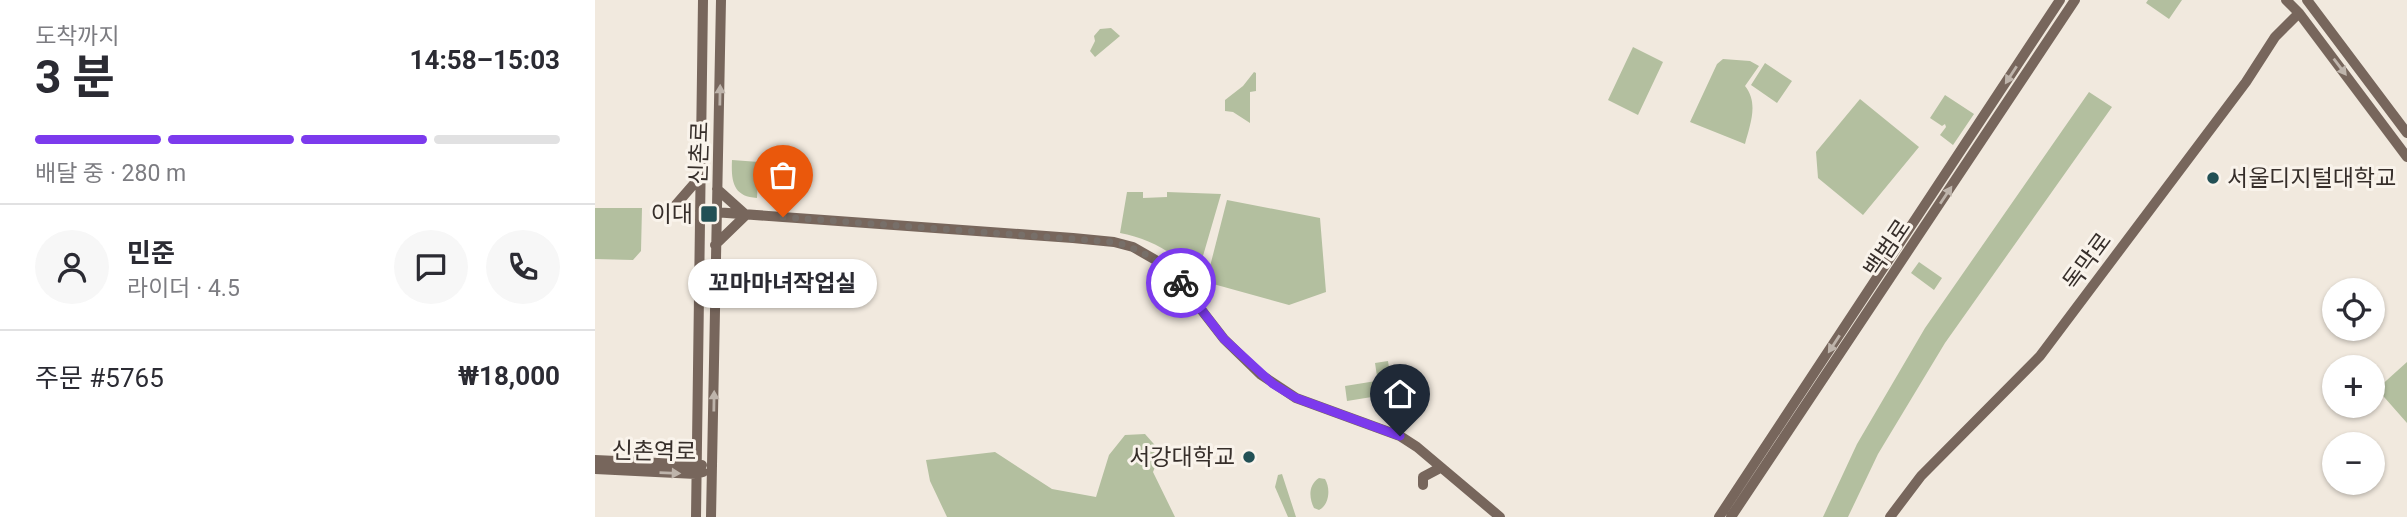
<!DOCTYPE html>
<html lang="ko">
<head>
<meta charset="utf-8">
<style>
  :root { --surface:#fff; --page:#f7f7f7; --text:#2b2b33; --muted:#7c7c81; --line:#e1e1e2; --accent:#7c3aed }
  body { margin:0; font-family:Roboto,"Noto Sans KR",sans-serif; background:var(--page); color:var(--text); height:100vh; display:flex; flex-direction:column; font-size:26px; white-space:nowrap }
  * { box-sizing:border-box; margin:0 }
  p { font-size:23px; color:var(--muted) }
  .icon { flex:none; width:38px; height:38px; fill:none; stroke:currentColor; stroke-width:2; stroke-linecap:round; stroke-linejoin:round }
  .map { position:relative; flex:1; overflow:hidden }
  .sheet { display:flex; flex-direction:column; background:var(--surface); width:595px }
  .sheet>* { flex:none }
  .buttons { position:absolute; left:1727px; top:278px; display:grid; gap:14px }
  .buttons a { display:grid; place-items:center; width:63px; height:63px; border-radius:50%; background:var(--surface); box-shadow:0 2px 5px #0004; font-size:35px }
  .pin { position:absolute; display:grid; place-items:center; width:60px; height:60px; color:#fff; margin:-72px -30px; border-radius:50% 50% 50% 0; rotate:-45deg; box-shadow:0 0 7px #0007 }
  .pin .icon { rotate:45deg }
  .courier { position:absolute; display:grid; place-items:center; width:70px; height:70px; margin:-35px; border:5px solid #7c3aed; border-radius:50%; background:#fff; color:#222; box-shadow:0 2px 9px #0007 }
  .bubble { position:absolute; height:49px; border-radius:24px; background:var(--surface); box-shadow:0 2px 5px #0004; font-size:23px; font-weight:700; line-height:49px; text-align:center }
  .headline em { font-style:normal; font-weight:700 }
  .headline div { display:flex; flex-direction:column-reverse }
  .headline { display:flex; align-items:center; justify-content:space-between; height:119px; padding:0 35px }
  h1 { font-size:46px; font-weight:700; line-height:52px }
  .bar { display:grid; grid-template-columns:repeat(4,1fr); gap:10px 7px; align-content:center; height:84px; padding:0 35px }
  .bar i { height:9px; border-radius:5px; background:var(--line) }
  .bar .on { background:var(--accent) }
  .bar p { grid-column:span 4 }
  .line { display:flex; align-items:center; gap:18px; padding:0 35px; border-top:2px solid var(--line) }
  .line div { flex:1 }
  .round { display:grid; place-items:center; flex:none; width:74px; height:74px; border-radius:37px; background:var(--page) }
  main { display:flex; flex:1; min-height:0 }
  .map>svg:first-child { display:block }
</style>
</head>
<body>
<main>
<section class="sheet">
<div class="headline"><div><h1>3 분</h1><p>도착까지</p></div><em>14:58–15:03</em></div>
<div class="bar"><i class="on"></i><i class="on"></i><i class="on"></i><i></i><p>배달 중 · 280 m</p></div>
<div class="line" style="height:126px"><a class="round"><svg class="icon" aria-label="person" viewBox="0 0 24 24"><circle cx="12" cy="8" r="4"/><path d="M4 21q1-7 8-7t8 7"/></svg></a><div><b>민준</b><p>라이더 · 4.5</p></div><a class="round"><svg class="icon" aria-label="chat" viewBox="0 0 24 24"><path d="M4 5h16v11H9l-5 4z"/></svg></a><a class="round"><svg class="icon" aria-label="phone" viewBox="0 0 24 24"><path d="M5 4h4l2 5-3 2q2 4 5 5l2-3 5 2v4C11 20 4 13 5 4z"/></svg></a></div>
<div class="line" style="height:91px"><div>주문 #5765</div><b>₩18,000</b></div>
</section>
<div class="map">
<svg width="1812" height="517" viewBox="0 0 1812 517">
  <rect width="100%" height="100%" fill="#f1e9de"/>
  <path fill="#b3bf9f" d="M 1553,0 L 1587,0 L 1574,19 L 1551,3 Z
    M 516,28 L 525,36 L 500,57 L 495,51 L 500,41 L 499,36 L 505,29 Z
    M 1038,47 L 1068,62 L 1043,115 L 1013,100 Z
    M 1128,59 L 1155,61 L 1164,66 L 1150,86 C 1164,103 1155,125 1150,144 L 1095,122 L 1122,64 Z
    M 1170,63 L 1197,81 L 1182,103 L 1156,85 Z
    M 659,72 L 661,73 L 661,91 L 655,92 L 655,123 L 638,112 L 630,111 L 630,100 L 648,86 Z
    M 1494,92 L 1517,107 L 1350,343 L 1283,454 L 1253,517 L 1228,517 L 1262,444 L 1330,328 Z
    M 1350,95 L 1379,114 L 1358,145 L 1345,135 L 1351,127 L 1350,124 L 1347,126 L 1335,118 Z
    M 1265,99 L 1324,147 L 1268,215 L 1223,178 L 1221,152 Z
    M 137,160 L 164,162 L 162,198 C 138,197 136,181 137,160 Z
    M 532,192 L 548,192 L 548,198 L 572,197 L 572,192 L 626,194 L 601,280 C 584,253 555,239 525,233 Z
    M 632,200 L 725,218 L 731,292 L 694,305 L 611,282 Z
    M 0,208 L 47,208 L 46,251 L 38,260 L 0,259 Z
    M 1324,262 L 1347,278 L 1339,290 L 1316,273 Z
    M 793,361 L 798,394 L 785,396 L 780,363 Z
    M 1812,362 L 1812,423 L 1782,389 Z
    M 781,381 L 783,396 L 752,401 L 750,386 Z
    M 550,434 L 566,452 L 558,472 L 580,517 L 352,517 L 335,481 L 331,460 L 400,452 L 457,489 L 501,497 L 514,455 L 530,435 Z
    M 687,474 L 701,517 L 693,517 L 680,487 L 683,475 Z
    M 724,478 L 730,479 C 736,489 734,505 724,510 L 719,508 C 714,498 713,485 724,478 Z"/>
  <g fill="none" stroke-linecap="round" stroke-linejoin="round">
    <path stroke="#77665c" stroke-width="10" d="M 1691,0 L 1704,13 L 1812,157
      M 1712,0 L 1812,133
      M 78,208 L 105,177
      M 105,211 L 478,238 L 519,242 L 538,247 L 564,262 L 584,281 L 629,339 L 665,374 L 701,398 L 805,436 L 822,447 L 905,517
      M 120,245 L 151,215 L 122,189
      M 0,460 L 107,465
      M 0,469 L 101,474 L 108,472
      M 828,485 L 828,477 L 845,468
      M 101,517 L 108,0
      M 116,517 L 126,0
      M 1124,517 L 1465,0
      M 1136,517 L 1480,0
      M 1295,517 L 1326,476 L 1445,356 L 1651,82 L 1680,37 L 1704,13"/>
  </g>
  <defs><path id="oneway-solid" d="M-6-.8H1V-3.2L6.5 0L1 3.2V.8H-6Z" transform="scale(1.75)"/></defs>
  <g fill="#beb4ab">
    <use href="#oneway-solid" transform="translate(1745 67) rotate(53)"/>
    <use href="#oneway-solid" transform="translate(1416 75) rotate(123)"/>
    <use href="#oneway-solid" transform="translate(125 95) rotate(-89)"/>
    <use href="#oneway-solid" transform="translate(1351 195) rotate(-56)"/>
    <use href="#oneway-solid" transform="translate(1239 344) rotate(123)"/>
    <use href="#oneway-solid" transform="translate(119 401) rotate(-89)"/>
    <use href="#oneway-solid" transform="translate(75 473) rotate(2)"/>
  </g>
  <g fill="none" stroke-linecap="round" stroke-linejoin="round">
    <path stroke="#776f69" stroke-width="7" stroke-dasharray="0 12.6" d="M 188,217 L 519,242 C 546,249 567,262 586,283"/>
    <path stroke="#7c3aed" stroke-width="9" d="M 586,283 L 629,339 L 678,384 L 701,398 L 805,436"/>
  </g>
  <g fill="#225055" stroke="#f9f3eb" stroke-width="2.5">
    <circle cx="1618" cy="178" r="7"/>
    <rect x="105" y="205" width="18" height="18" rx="3.5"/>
    <circle cx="654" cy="457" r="7"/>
  </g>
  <g text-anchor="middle" stroke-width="6" stroke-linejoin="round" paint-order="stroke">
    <g font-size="23" fill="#362e2a" stroke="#f9f3eb">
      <text transform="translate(104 153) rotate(-88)" y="8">신촌로</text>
      <text transform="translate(1292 248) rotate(-56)" y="8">백범로</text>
      <text transform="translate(1492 261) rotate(-54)" y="8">독막로</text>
      <text transform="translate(59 451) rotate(1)" y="8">신촌역로</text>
    </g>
    <g font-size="23" fill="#362e2a" stroke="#f9f3eb" text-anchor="end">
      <text x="1632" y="186" text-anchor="start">서울디지털대학교</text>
      <text x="98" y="222">이대</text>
      <text x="640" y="465">서강대학교</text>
    </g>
  </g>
</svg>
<div class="buttons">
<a><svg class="icon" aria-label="locate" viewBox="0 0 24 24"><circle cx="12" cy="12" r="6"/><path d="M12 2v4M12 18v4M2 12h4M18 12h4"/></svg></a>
<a>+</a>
<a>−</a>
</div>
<div class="pin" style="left:188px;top:217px;background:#ea580c"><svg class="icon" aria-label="bag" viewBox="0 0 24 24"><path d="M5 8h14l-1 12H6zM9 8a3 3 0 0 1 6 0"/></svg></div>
<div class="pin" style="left:805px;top:436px;background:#1f2937"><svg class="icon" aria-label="home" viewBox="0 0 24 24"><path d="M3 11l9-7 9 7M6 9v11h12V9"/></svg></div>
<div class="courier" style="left:586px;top:283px"><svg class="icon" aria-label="bike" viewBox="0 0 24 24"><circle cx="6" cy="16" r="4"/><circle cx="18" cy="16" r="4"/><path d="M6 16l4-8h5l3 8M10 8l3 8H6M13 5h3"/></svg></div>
<div class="bubble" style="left:93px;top:259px;width:189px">꼬마마녀작업실</div>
</div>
</main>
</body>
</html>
